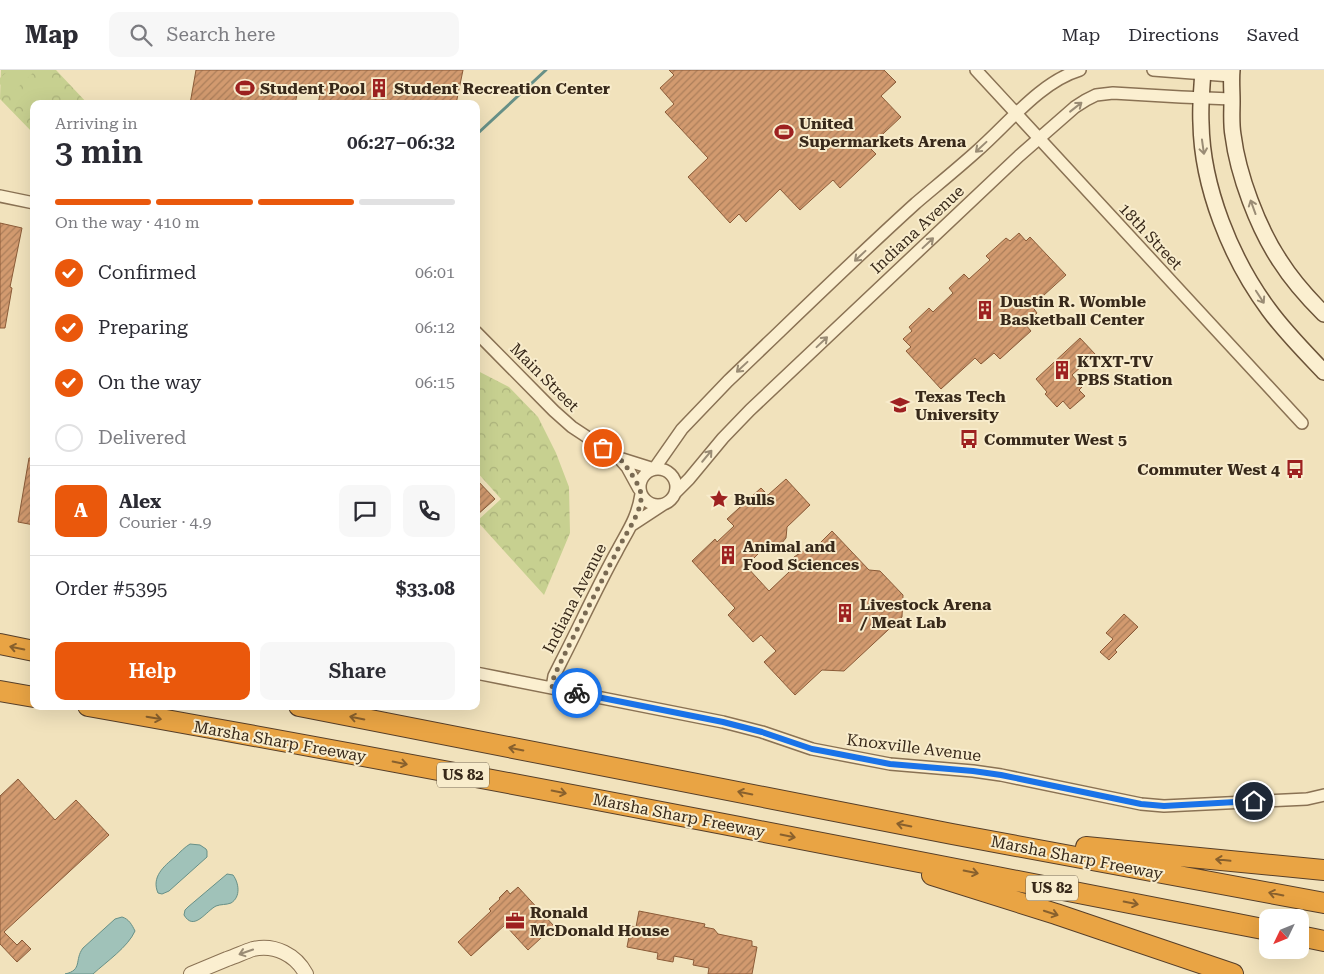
<!DOCTYPE html>
<html lang="en">
<head>
<meta charset="utf-8">
<style>
  :root { --surface:#fff; --page:#f7f7f7; --text:#2b2b33; --muted:#7c7c81; --line:#e1e1e2; --accent:#ea580c }
  body { margin:0; font-family:"Roboto Serif",serif; background:var(--page); color:var(--text); height:100vh; display:flex; flex-direction:column; font-size:19px; white-space:nowrap }
  * { box-sizing:border-box; margin:0 }
  p { font-size:16px; color:var(--muted) }
  .icon { flex:none; width:28px; height:28px; fill:none; stroke:currentColor; stroke-width:2; stroke-linecap:round; stroke-linejoin:round }
  .map { position:relative; flex:1; overflow:hidden }
  .details { position:absolute; left:30px; top:30px; width:450px; height:610px; display:flex; flex-direction:column; background:var(--surface); border-radius:10px; box-shadow:0 5px 20px #0002 }
  .details>* { flex:none }
  .needle { width:32px; rotate:227deg }
  .controls { position:absolute; left:1259px; top:839px; display:grid; gap:10px }
  .controls a { display:grid; place-items:center; width:50px; height:50px; border-radius:10px; background:var(--surface); box-shadow:0 5px 20px #0002; font-size:25px }
  .pin { position:absolute; display:grid; place-items:center; width:42px; height:42px; color:#fff; margin:-21px; border:2px solid #fff; border-radius:50%; box-shadow:0 1px 5px #0007 }
  .courier { position:absolute; display:grid; place-items:center; width:50px; height:50px; margin:-25px; border:4px solid #1a73e8; border-radius:50%; background:#fff; color:#222; box-shadow:0 1px 6px #0007 }
  .headline em { font-style:normal; font-weight:600 }
  .headline div { display:flex; flex-direction:column-reverse }
  .headline { display:flex; align-items:center; justify-content:space-between; height:85px; padding:0 25px }
  h1 { font-size:32px; font-weight:600; line-height:38px }
  .bar { display:grid; grid-template-columns:repeat(4,1fr); gap:8px 5px; align-content:center; height:60px; padding:0 25px }
  .bar i { height:6px; border-radius:4px; background:var(--line) }
  .bar .current { background:var(--accent) }
  .bar p { grid-column:span 4 }
  .line { display:flex; align-items:center; gap:12px; padding:0 25px; border-top:1px solid var(--line) }
  .line div { flex:1 }
  .round { display:grid; place-items:center; flex:none; width:52px; height:52px; border-radius:10px; background:var(--page) }
  ol { padding:0 25px; list-style:none }
  li { display:flex; align-items:center; gap:15px; height:55px }
  li p { margin-inline-start:auto }
  li .icon { padding:5px; border-radius:50%; background:var(--accent); color:#fff; stroke-width:4 }
  li:last-child { color:var(--muted) }
  li i { width:28px; height:28px; border:2px solid var(--line); border-radius:50% }
  .action { display:flex; gap:10px; margin-top:auto; padding:10px 25px }
  .action a { flex:1; height:58px; border-radius:10px; background:var(--accent); color:#fff; font-size:20px; font-weight:600; line-height:58px; text-align:center }
  .action a+a { background:var(--page); color:var(--text) }
  header { display:flex; align-items:center; gap:30px; box-sizing:border-box; height:70px; padding:0 25px; background:var(--surface); border-bottom:1px solid var(--line) }
  header strong { font-size:24px }
  nav { display:flex; gap:28px; margin-inline-start:auto; font-size:18px }
  .search { width:350px; height:45px; background:var(--page); display:flex; align-items:center; gap:12px; box-sizing:border-box; padding:0 18px; border-radius:10px; color:var(--muted); font-size:19px }
  .map>svg:first-child { display:block }
</style>
</head>
<body>
<header>
<strong>Map</strong>
<div class="search"><svg class="icon" aria-label="search" viewBox="0 0 24 24"><circle cx="10" cy="10" r="6"/><path d="M15 15l6 6"/></svg>Search here</div>
<nav><a>Map</a><a>Directions</a><a>Saved</a></nav>
</header>
<div class="map">
<svg width="1324" height="904" viewBox="0 0 1324 904">
  <defs>
    <pattern id="forest-crowns" width="20" height="18" patternUnits="userSpaceOnUse" patternTransform="scale(1.25)"><rect width="20" height="18" fill="#c7d090"/><path d="M2 6a3 3 0 1 1 6 0M12 15a3 3 0 1 1 6 0" fill="none" stroke="#acb37c"/></pattern>
    <pattern id="building-hatch" width="6" height="6" patternUnits="userSpaceOnUse" patternTransform="scale(1.25)"><rect width="6" height="6" fill="#d29a6f"/><path d="M-1 1l2-2M0 6l6-6M5 7l2-2" fill="none" stroke="#ab7e5a"/></pattern>
  </defs>
  <rect width="100%" height="100%" fill="#f1e2bc"/>
  <path fill="url(#forest-crowns)" d="M 1,0 L 56,0 L 88,34 L 34,34 L 34,64 L 0,29 Z
    M 476,300 L 509,317 L 538,347 L 556,383 L 569,417 L 570,463 L 544,525 L 477,451 L 501,429 L 476,401 Z"/>
  <path fill="#c7d090" d="M 9,0 L 36,0 L 10,25 L 0,14 L 0,8 Z
    M 44,1 L 57,15 L 36,34 L 34,34 L 34,36 L 27,43 L 14,29 Z"/>
  <path fill="#a0c2b9" stroke="#679087" d="M 190,774 L 200,775 L 206,779 L 207,781 L 207,787 L 169,821 L 162,824 L 158,823 C 151,807 164,796 175,787 C 180,782 185,777 190,774 Z
    M 227,804 L 233,805 C 239,813 241,827 231,833 C 226,835 221,834 216,836 C 206,841 194,862 184,845 L 185,840 L 188,837 Z
    M 122,847 C 129,849 132,855 135,861 C 128,877 106,892 93,904 L 65,904 C 83,900 74,890 83,878 L 115,849 Z"/>
  <g fill="none" stroke-linecap="round" stroke-linejoin="round">
    <path stroke="#679087" stroke-width="3" d="M 476,65 L 546,0"/>
  </g>
  <path fill="url(#building-hatch)" stroke="#8b5b38" d="M 196,0 L 463,0 L 456,34 L 318,34 L 320,24 L 298,20 L 295,34 L 190,34 Z
    M 669,0 L 884,0 L 896,12 L 881,26 L 901,47 L 869,77 L 876,84 L 840,118 L 833,110 L 800,140 L 780,119 L 746,152 L 739,144 L 730,153 L 688,107 L 708,88 L 665,42 L 674,34 L 660,18 L 674,5 Z
    M 0,153 L 22,158 L 10,217 L 12,218 L 5,258 L 0,258 Z
    M 1019,163 L 1026,171 L 1030,167 L 1066,205 L 1032,236 L 1037,243 L 1025,254 L 1031,261 L 1000,289 L 994,283 L 981,294 L 975,288 L 941,319 L 906,281 L 911,277 L 903,269 L 912,261 L 909,257 L 929,238 L 933,242 L 953,223 L 949,218 L 964,204 L 969,209 L 990,190 L 986,186 L 1006,168 L 1010,171 Z
    M 1080,268 L 1095,284 L 1072,305 L 1082,317 L 1079,320 L 1085,326 L 1070,339 L 1063,331 L 1057,337 L 1045,324 L 1047,322 L 1036,309 Z
    M 29,388 L 34,388 L 34,455 L 18,452 Z
    M 476,409 L 495,429 L 476,446 Z
    M 786,409 L 810,435 L 787,457 L 786,468 L 781,474 L 774,478 L 764,478 L 746,496 L 769,521 L 789,502 L 787,495 L 794,487 L 803,481 L 810,483 L 832,461 L 869,500 L 880,501 L 903,525 L 902,547 L 844,601 L 822,600 L 795,625 L 764,592 L 776,581 L 761,565 L 753,572 L 728,545 L 735,538 L 692,491 L 715,469 L 717,472 L 734,456 L 727,449 L 761,418 L 768,425 Z
    M 1124,544 L 1138,557 L 1115,580 L 1117,582 L 1109,590 L 1100,582 L 1113,569 L 1106,563 Z
    M 18,709 L 55,750 L 76,730 L 109,765 L 4,862 L 17,875 L 22,870 L 31,879 L 17,892 L 0,874 L 0,726 Z
    M 518,817 L 554,856 L 528,880 L 505,855 L 471,886 L 458,872 L 491,841 L 489,839 L 500,829 L 499,828 L 507,820 L 510,824 Z
    M 639,841 L 705,854 L 704,857 L 714,859 L 718,864 L 752,871 L 752,876 L 757,877 L 752,904 L 708,904 L 709,898 L 693,895 L 694,890 L 674,886 L 673,892 L 657,889 L 658,883 L 627,877 L 631,856 L 636,857 Z"/>
  <g fill="none" stroke-linecap="round" stroke-linejoin="round">
    <g stroke="#8a7254" stroke-width="14">
      <path id="minor" d="M 976,0 L 1302,353
        M 1153,0 L 1231,6
        M 0,126 L 34,133
        M 476,262 L 554,341 L 572,357 L 619,388 L 627,397 L 639,419
        M 619,388 L 654,399 L 682,359 L 728,311 C 791,251 852,191 916,133 C 936,116 957,99 977,81 C 1008,54 1040,12 1080,0
        M640 417a18 18 0 1 1 36 0a18 18 0 1 1-36 0Z
        M 675,423 L 689,409 L 723,368 L 750,340 L 1019,86 L 1075,37 L 1086,30 L 1096,25 L 1113,23 L 1181,27 L 1232,29
        M 632,455 L 664,434
        M 476,603 L 723,652 L 762,662 L 812,679 L 890,694 L 973,701 L 1001,705 L 1141,734 L 1164,736 L 1307,729 L 1324,725
        M 552,618 L 554,606 L 561,592 C 580,555 597,517 617,481 C 628,460 637,449 641,424"/>
    </g>
    <g stroke="#8a7254" stroke-width="16">
      <path id="tertiary" d="M 191,904 C 203,899 215,894 227,889 C 236,886 244,882 253,879 C 275,874 296,885 306,904"/>
    </g>
    <g stroke="#6b5338" stroke-width="18">
      <path id="secondary" d="M 1203,0 C 1202,18 1200,35 1201,53 C 1202,117 1231,189 1269,240 C 1285,262 1305,282 1324,302
        M 1232,0 C 1231,10 1232,21 1232,31 C 1232,42 1231,54 1233,65 C 1238,105 1258,158 1280,191 C 1292,210 1308,228 1324,244"/>
    </g>
    <g stroke="#573f29" stroke-width="22">
      <path id="motorway" d="M 0,574 L 34,581
        M 0,621 L 34,627
        M 88,636 C 482,706 875,783 1268,860
        M 299,636 L 952,764 L 1324,833
        M 1086,777 L 1324,800
        M 932,805 L 1056,844 L 1233,904
        M 1300,866 L 1324,871"/>
    </g>
    <use href="#minor" stroke="#fbefd0" stroke-width="11"/>
    <use href="#tertiary" stroke="#fbefd0" stroke-width="14"/>
    <use href="#secondary" stroke="#fbefd0" stroke-width="15"/>
    <use href="#motorway" stroke="#e9a444" stroke-width="20"/>
  </g>
  <defs><path id="oneway-shaft" d="M-6 0H5M1.5-3L5.5 0L1.5 3" fill="none" stroke-width="1.6" stroke-linecap="round" stroke-linejoin="round" transform="scale(1.25)"/></defs>
  <g stroke="#9a8c75">
    <use href="#oneway-shaft" transform="translate(1076 37) rotate(-38)"/>
    <use href="#oneway-shaft" transform="translate(981 77) rotate(137)"/>
    <use href="#oneway-shaft" transform="translate(1203 77) rotate(82)"/>
    <use href="#oneway-shaft" transform="translate(1253 137) rotate(-110)"/>
    <use href="#oneway-shaft" transform="translate(928 173) rotate(-43)"/>
    <use href="#oneway-shaft" transform="translate(860 186) rotate(137)"/>
    <use href="#oneway-shaft" transform="translate(1260 227) rotate(57)"/>
    <use href="#oneway-shaft" transform="translate(822 272) rotate(-43)"/>
    <use href="#oneway-shaft" transform="translate(742 297) rotate(137)"/>
    <use href="#oneway-shaft" transform="translate(707 386) rotate(-50)"/>
    <use href="#oneway-shaft" transform="translate(246 882) rotate(161)"/>
  </g>
  <g stroke="#88602d">
    <use href="#oneway-shaft" transform="translate(17 578) rotate(-168)"/>
    <use href="#oneway-shaft" transform="translate(154 648) rotate(10)"/>
    <use href="#oneway-shaft" transform="translate(357 648) rotate(-169)"/>
    <use href="#oneway-shaft" transform="translate(516 679) rotate(-169)"/>
    <use href="#oneway-shaft" transform="translate(400 693) rotate(11)"/>
    <use href="#oneway-shaft" transform="translate(559 722) rotate(11)"/>
    <use href="#oneway-shaft" transform="translate(745 723) rotate(-169)"/>
    <use href="#oneway-shaft" transform="translate(904 755) rotate(-169)"/>
    <use href="#oneway-shaft" transform="translate(788 766) rotate(11)"/>
    <use href="#oneway-shaft" transform="translate(1223 790) rotate(-174)"/>
    <use href="#oneway-shaft" transform="translate(971 802) rotate(11)"/>
    <use href="#oneway-shaft" transform="translate(1276 824) rotate(-169)"/>
    <use href="#oneway-shaft" transform="translate(1131 833) rotate(11)"/>
    <use href="#oneway-shaft" transform="translate(1051 843) rotate(18)"/>
  </g>
  <g fill="none" stroke-linecap="round" stroke-linejoin="round">
    <path stroke="#796a53" stroke-width="5" stroke-dasharray="0 9" d="M 577,623 L 552,618 L 554,606 C 574,565 595,524 616,483 C 623,467 643,442 641,424 C 640,415 626,395 619,388 C 614,384 608,381 603,378"/>
    <path stroke="#1a73e8" stroke-width="6" d="M 577,623 L 723,652 L 762,662 L 812,679 L 823,681 L 890,694 L 973,701 L 1001,705 L 1141,734 L 1164,736 L 1254,731"/>
  </g>
  <defs>
    <g id="stadium-bare" transform="scale(1.5)"><path d="M0-5a6.5 5 0 1 0 0 10a6.5 5 0 1 0 0-10ZM-3.5-1.8h7v3.6h-7Z" fill="#9d2120" stroke="#f8eccc" stroke-width="2.5" paint-order="stroke"/></g>
    <g id="building-bare" transform="scale(1.5)"><path d="M-4-6H4V6H1V3H-1V6H-4ZM-2.5-4.3h1.7v1.8h-1.7ZM.8-4.3h1.7v1.8H.8ZM-2.5-1h1.7V.8h-1.7ZM.8-1h1.7V.8H.8Z" fill="#9d2120" stroke="#f8eccc" stroke-width="2.5" paint-order="stroke"/></g>
    <g id="university-bare" transform="scale(1.5)"><path d="M0-5L7-2L0 1L-7-2ZM-4 1L0 2.5L4 1V4Q0 6-4 4Z" fill="#9d2120" stroke="#f8eccc" stroke-width="2.5" paint-order="stroke"/></g>
    <g id="bus-bare" transform="scale(1.5)"><path d="M-5-6H5V4H4V6H2V4H-2V6H-4V4H-5ZM-3.5-4V0h7V-4ZM-3.5 1.2v1.5H-2V1.2ZM2 1.2v1.5H3.5V1.2Z" fill="#9d2120" stroke="#f8eccc" stroke-width="2.5" paint-order="stroke"/></g>
    <g id="sight-bare" transform="scale(1.5)"><path d="M0-6L1.8-2.2L6-1.7L2.9 1.2L3.7 5.4L0 3.3L-3.7 5.4L-2.9 1.2L-6-1.7L-1.8-2.2Z" fill="#9d2120" stroke="#f8eccc" stroke-width="2.5" paint-order="stroke"/></g>
    <g id="office-bare" transform="scale(1.5)"><path d="M-6-3h4V-5.5h4V-3h4V5H-6ZM-1-4.5V-3h2v-1.5ZM-6 0V1H6V0Z" fill="#9d2120" stroke="#f8eccc" stroke-width="2.5" paint-order="stroke"/></g>
  </defs>
  <g fill-rule="evenodd">
    <use href="#stadium-bare" x="245" y="18"/>
    <use href="#building-bare" x="379" y="18"/>
    <use href="#stadium-bare" x="784" y="62"/>
    <use href="#building-bare" x="985" y="240"/>
    <use href="#building-bare" x="1062" y="300"/>
    <use href="#university-bare" x="900" y="335"/>
    <use href="#bus-bare" x="969" y="369"/>
    <use href="#bus-bare" x="1295" y="399"/>
    <use href="#sight-bare" x="719" y="429"/>
    <use href="#building-bare" x="728" y="485"/>
    <use href="#building-bare" x="845" y="543"/>
    <use href="#office-bare" x="515" y="851"/>
  </g>
  <g text-anchor="middle" stroke-width="4" stroke-linejoin="round" paint-order="stroke">
    <g fill="#f8eccc" stroke="#72644f" stroke-width="1">
      <rect x="437" y="692.5" width="52" height="25" rx="4"/>
      <rect x="1026" y="805.5" width="52" height="25" rx="4"/>
    </g>
    <g font-size="15" font-weight="bold" fill="#38291a">
      <text x="463" y="710">US 82</text>
      <text x="1052" y="823">US 82</text>
    </g>
    <g font-size="16" font-weight="bold" fill="#38291a" stroke="#f8eccc" text-anchor="start">
      <text x="260" y="24">Student Pool</text>
      <text x="394" y="24">Student Recreation Center</text>
      <text x="799" y="59">United<tspan x="799" dy="18">Supermarkets Arena</tspan></text>
      <text x="1000" y="237">Dustin R. Womble<tspan x="1000" dy="18">Basketball Center</tspan></text>
      <text x="1077" y="297">KTXT-TV<tspan x="1077" dy="18">PBS Station</tspan></text>
      <text x="915" y="332">Texas Tech<tspan x="915" dy="18">University</tspan></text>
      <text x="984" y="375">Commuter West 5</text>
      <text x="1280" y="405" text-anchor="end">Commuter West 4</text>
      <text x="734" y="435">Bulls</text>
      <text x="743" y="482">Animal and<tspan x="743" dy="18">Food Sciences</tspan></text>
      <text x="860" y="540">Livestock Arena<tspan x="860" dy="18">/ Meat Lab</tspan></text>
      <text x="530" y="848">Ronald<tspan x="530" dy="18">McDonald House</tspan></text>
    </g>
    <g font-size="16" fill="#38291a" stroke="#f8eccc">
      <text transform="translate(917 159) rotate(-43)" y="6">Indiana Avenue</text>
      <text transform="translate(1151 166) rotate(47)" y="6">18th Street</text>
      <text transform="translate(545 307) rotate(45)" y="6">Main Street</text>
      <text transform="translate(574 528) rotate(-63)" y="6">Indiana Avenue</text>
      <text transform="translate(280 671) rotate(10)" y="6">Marsha Sharp Freeway</text>
      <text transform="translate(914 677) rotate(7)" y="6">Knoxville Avenue</text>
      <text transform="translate(679 745) rotate(11)" y="6">Marsha Sharp Freeway</text>
      <text transform="translate(1077 787) rotate(11)" y="6">Marsha Sharp Freeway</text>
    </g>
  </g>
</svg>
<div class="controls">
<a><svg class="needle" viewBox="-14 -14 28 28"><path d="M0-13l5 13h-10z" fill="#e53935"/><path d="M0 13l5-13h-10z" fill="#7c7c81"/></svg></a>
</div>
<div class="pin" style="left:603px;top:378px;background:#ea580c"><svg class="icon" aria-label="bag" viewBox="0 0 24 24"><path d="M5 8h14l-1 12H6zM9 8a3 3 0 0 1 6 0"/></svg></div>
<div class="pin" style="left:1254px;top:731px;background:#1f2937"><svg class="icon" aria-label="home" viewBox="0 0 24 24"><path d="M3 11l9-7 9 7M6 9v11h12V9"/></svg></div>
<div class="courier" style="left:577px;top:623px"><svg class="icon" aria-label="bike" viewBox="0 0 24 24"><circle cx="6" cy="16" r="4"/><circle cx="18" cy="16" r="4"/><path d="M6 16l4-8h5l3 8M10 8l3 8H6M13 5h3"/></svg></div>
<section class="details">
<div class="headline"><div><h1>3 min</h1><p>Arriving in</p></div><em>06:27–06:32</em></div>
<div class="bar"><i class="current"></i><i class="current"></i><i class="current"></i><i></i><p>On the way · 410 m</p></div>
<ol>
<li><svg class="icon" aria-label="check" viewBox="0 0 24 24"><path d="M5 12l5 5 9-10"/></svg>Confirmed<p>06:01</p></li>
<li><svg class="icon" aria-label="check" viewBox="0 0 24 24"><path d="M5 12l5 5 9-10"/></svg>Preparing<p>06:12</p></li>
<li><svg class="icon" aria-label="check" viewBox="0 0 24 24"><path d="M5 12l5 5 9-10"/></svg>On the way<p>06:15</p></li>
<li><i></i>Delivered</li>
</ol>
<div class="line" style="height:90px"><b class="round" style="background:var(--accent);color:#fff">A</b><div><b>Alex</b><p>Courier · 4.9</p></div><a class="round"><svg class="icon" aria-label="chat" viewBox="0 0 24 24"><path d="M4 5h16v11H9l-5 4z"/></svg></a><a class="round"><svg class="icon" aria-label="phone" viewBox="0 0 24 24"><path d="M5 4h4l2 5-3 2q2 4 5 5l2-3 5 2v4C11 20 4 13 5 4z"/></svg></a></div>
<div class="line" style="height:65px"><div>Order #5395</div><b>$33.08</b></div>
<div class="action"><a>Help</a><a>Share</a></div>
</section>
</div>
</body>
</html>
